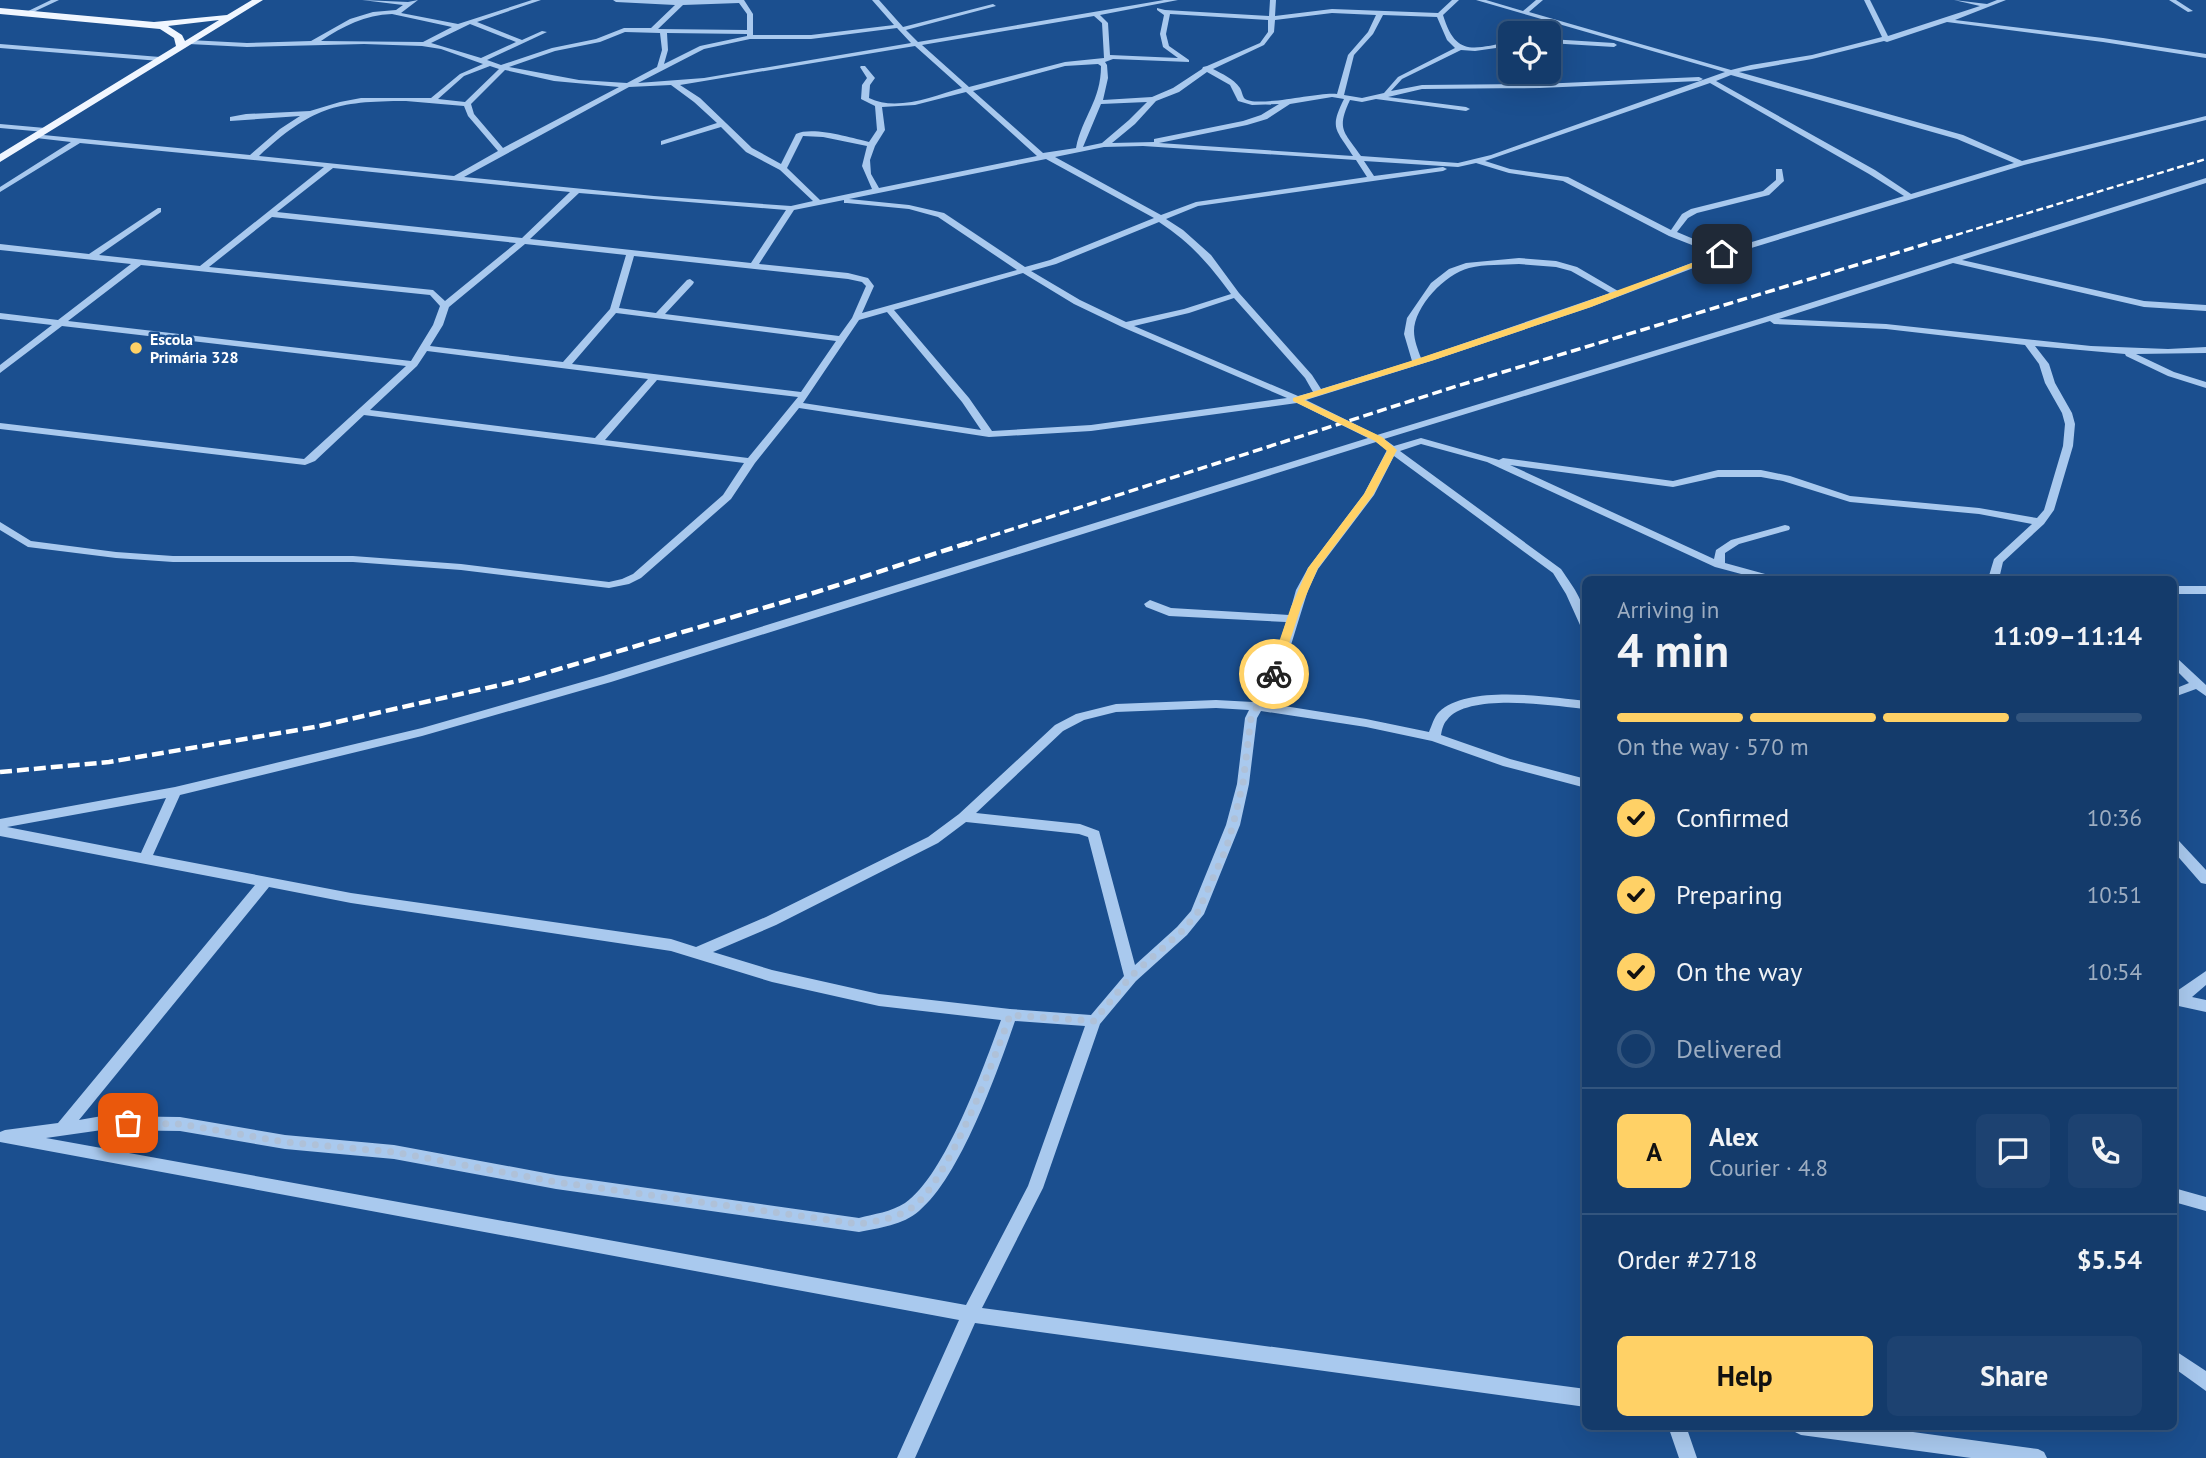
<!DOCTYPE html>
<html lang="en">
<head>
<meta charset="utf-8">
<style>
  :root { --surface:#143b6b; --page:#1d4271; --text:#f1f3f6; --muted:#9dadc1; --line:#33557e; --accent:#ffd166 }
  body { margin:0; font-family:"PT Sans",sans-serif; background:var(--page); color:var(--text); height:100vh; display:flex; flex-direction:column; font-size:26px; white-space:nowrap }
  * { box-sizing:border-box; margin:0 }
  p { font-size:23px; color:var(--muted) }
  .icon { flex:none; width:38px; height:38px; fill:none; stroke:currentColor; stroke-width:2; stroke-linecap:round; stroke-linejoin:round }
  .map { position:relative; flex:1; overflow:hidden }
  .details { position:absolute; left:1582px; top:576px; width:595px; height:854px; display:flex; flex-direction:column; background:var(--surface); border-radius:10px; box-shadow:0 7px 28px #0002,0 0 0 2px var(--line) }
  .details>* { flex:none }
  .tools { position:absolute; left:1498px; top:21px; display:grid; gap:14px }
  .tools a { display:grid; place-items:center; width:63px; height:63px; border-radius:10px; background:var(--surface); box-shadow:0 7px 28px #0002,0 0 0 2px var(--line); font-size:35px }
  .pin { position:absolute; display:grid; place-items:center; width:60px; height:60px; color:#fff; margin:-30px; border-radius:14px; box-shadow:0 4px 10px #0006 }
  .courier { position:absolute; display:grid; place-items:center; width:70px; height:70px; margin:-35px; border:5px solid #ffd166; border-radius:50%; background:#fff; color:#222; box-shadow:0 2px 9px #0007 }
  .head em { font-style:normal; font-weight:600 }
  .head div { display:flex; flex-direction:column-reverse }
  .head { display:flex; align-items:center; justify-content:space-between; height:119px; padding:0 35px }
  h1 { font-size:46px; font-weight:600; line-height:52px }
  .bar { display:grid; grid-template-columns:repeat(4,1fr); gap:10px 7px; align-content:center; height:84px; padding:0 35px }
  .bar i { height:9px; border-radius:5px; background:var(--line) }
  .bar .active { background:var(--accent) }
  .bar p { grid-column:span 4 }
  .line { display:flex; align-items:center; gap:18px; padding:0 35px; border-top:2px solid var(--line) }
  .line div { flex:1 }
  .round { display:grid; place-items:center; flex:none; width:74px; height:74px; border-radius:10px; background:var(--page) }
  ol { padding:0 35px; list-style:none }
  li { display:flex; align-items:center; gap:21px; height:77px }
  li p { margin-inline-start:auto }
  li .icon { padding:7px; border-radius:50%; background:var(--accent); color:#111; stroke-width:4 }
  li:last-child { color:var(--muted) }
  li i { width:38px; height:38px; border:4px solid var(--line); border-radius:50% }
  .button { display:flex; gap:14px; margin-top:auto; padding:14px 35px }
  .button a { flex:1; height:80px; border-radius:10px; background:var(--accent); color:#111; font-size:28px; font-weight:600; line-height:80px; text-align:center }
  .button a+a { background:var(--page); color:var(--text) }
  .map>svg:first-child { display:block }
</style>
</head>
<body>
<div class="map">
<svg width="2206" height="1458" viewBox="0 0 2206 1458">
  <rect width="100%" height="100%" fill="#1b4f8f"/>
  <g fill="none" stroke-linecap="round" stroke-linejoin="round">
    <path fill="#a9c9ee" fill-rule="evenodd" d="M 51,0 L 59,0 L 27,15 L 22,14 Z
      M 362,0 L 408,2 L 418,0 L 401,13 L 458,24 L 532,0 L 541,0 L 477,22 L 522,40 L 542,31 L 547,32 L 487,60 L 501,65 L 552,48 L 596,39 L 624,28 L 651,28 L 675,5 L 616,2 L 613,0 L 744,0 L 753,14 L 753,35 L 811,35 L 894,25 L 872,0 L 879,0 L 903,27 L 993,4 L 996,6 L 906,30 L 918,42 L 1164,0 L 1178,0 L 1100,15 L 1108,23 L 1110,55 L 1178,58 L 1163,47 L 1160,34 L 1164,15 L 1157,10 L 1157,8 L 1165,10 L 1269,16 L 1270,0 L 1276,0 L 1275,16 L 1332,9 L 1438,13 L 1452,0 L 1459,0 L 1443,15 C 1456,58 1474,48 1510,42 L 1510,46 L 1475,51 L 1461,50 L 1402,79 L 1391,91 L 1422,85 L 1540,84 L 1699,77 L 1703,79 L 1699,81 L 1540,88 L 1422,89 L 1388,97 L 1466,107 L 1470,109 L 1466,111 L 1376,99 L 1362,102 L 1350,100 C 1336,130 1344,131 1361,156 L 1458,163 L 1491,155 L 1725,72 L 1476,0 L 1486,0 L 1523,11 L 1536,0 L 1543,0 L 1529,12 L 1731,70 L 1751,65 L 1812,55 L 1882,37 L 1864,0 L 1870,0 L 1888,36 L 1980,6 L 1954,0 L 1987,4 L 1997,0 L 2006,0 L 1955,20 L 2103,38 L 2206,54 L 2206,58 L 2103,42 L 1947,22 L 1887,42 L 1884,41 L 1812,59 L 1739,72 L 1963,135 L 2022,161 L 2206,116 L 2206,120 L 2024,165 L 1725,256 L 1591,307 L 1434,360 L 1306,400 L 1377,435 L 1762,318 L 2206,178 L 2206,183 L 1962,260 L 2144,301 L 2206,305 L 2206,311 L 2144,307 L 1953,263 L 1779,319 L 1886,324 L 2091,346 L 2168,349 L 2206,347 L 2206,353 L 2136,354 L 2174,372 L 2206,382 L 2206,388 L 2168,376 L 2126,356 L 2125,354 L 2035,346 L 2049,364 L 2055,383 L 2072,413 L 2075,424 L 2073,446 L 2054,510 L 2044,524 L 2003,562 L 1999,579 L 1988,579 L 1994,559 L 2032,524 L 1979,514 L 1850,502 L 1783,481 L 1761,477 L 1718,477 L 1673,487 L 1510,465 L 1714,559 L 1716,550 L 1731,540 L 1785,525 L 1789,526 L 1790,528 L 1789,530 L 1739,544 L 1725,553 L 1725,563 L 1776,577 L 1778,579 L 1760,579 L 1715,567 L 1487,462 L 1421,444 L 1400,451 L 1561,569 C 1575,590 1586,602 1586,629 L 1580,625 L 1566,594 L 1553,573 L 1394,456 L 1374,495 L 1318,569 L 1308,590 L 1286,661 L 1265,703 L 1366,719 L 1429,732 C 1432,725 1434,717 1439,712 C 1468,684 1549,697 1586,701 L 1586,709 C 1554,706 1468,692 1447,720 C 1443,724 1442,730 1441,735 L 1510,759 L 1586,779 L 1586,788 L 1503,766 L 1432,741 L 1366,727 L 1261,711 L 1257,718 L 1249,784 L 1240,825 L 1204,914 L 1187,935 L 1136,981 L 1100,1024 L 1043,1188 L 982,1308 L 1586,1389 L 1586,1407 L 975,1323 L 915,1458 L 897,1458 L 959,1320 L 0,1142 L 0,1132 L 5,1130 L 58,1123 L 255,885 L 0,836 L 0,819 L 175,787 L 422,728 L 603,676 L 1368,438 L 1297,403 L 1091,431 L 989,437 L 799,408 L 755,463 L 731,499 L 641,578 L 629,584 L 609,588 L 461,570 L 353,562 L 173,562 L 116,558 L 28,547 L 0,530 L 0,522 L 31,541 L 116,552 L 173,556 L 353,556 L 461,564 L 609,582 L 622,579 L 633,574 L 723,495 L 744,463 L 364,415 L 315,461 L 305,465 L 0,429 L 0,423 L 304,459 L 406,366 L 62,326 L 0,373 L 0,365 L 52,325 L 0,319 L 0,313 L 58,320 L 131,264 L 0,250 L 0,244 L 89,254 L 158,208 L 161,208 L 161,212 L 99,255 L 200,266 L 324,167 L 80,143 L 0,192 L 0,187 L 71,142 L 36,138 L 32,136 L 33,134 L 250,155 L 280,129 L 300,116 L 230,121 L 230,117 L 246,114 L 310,111 L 340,102 L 361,98 L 431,98 L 460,74 L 483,64 L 441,49 L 422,46 L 364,44 L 247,47 L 189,44 L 186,42 L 189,40 L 247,43 L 311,41 L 350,19 L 373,12 L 396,10 L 403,5 ZM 739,3 L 747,14 L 747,30 L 658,29 L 683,5 ZM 1332,13 L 1376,15 L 1368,32 L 1348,55 L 1337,94 C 1320,91 1255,109 1244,98 C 1242,95 1242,91 1240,88 C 1233,78 1222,74 1213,69 L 1264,45 L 1274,32 L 1275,20 ZM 392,14 L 452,27 L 423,42 L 321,41 C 343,26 365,15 392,14 ZM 1170,14 L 1268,20 L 1268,32 L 1260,43 L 1207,66 L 1203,67 L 1202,69 L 1173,88 L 1152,97 L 1103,100 L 1108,78 L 1107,65 L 1105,62 L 1113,59 L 1189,62 L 1189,60 L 1169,46 L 1166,34 ZM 1383,15 L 1437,17 L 1447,40 L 1455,48 L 1398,77 L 1384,93 L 1362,98 L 1344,95 L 1354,55 L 1373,34 ZM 1094,16 L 1102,23 L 1104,58 L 1065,62 L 969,87 L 922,45 ZM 470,24 L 516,42 L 481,58 L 431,43 ZM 897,28 L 911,43 L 704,78 L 638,83 L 704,49 L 750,39 L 811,39 ZM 625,32 L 660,33 L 662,50 L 657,67 L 627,83 L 579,80 L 509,67 L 555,51 L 600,42 ZM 667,33 L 747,34 L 747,36 L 700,46 L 664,64 L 668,50 ZM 915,46 L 962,88 C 933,96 897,112 869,98 L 870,85 L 875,78 L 865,66 L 861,66 L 860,67 L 867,78 L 862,85 L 861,99 L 875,106 L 877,130 L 869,142 C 851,138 813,126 796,134 L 781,164 L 752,148 L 700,98 L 680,85 ZM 1098,64 L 1101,66 C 1101,101 1082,117 1076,148 L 1043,153 L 973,91 L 1065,66 ZM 490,66 L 499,69 L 465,102 L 438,99 L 464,76 ZM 505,70 L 554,81 L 619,87 L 503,148 L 474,114 L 471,104 ZM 1207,72 L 1230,85 L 1238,101 L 1252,105 L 1279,104 L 1261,115 L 1243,121 L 1154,139 L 1154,142 L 1112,143 L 1135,124 L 1156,101 L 1179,92 ZM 1731,75 L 1957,139 L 2014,163 L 1911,194 L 1875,170 L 1716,81 ZM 1710,83 L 1869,174 L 1904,196 L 1722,251 L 1677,232 L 1688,218 L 1697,213 L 1769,195 L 1784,181 L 1782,169 L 1776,169 L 1776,180 L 1763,191 L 1691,209 L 1682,214 L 1671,230 L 1568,177 L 1510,169 L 1485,161 ZM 671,85 L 694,102 L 717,123 L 661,141 L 661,145 L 721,127 L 746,152 L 780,170 L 813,201 L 791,206 L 654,196 L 464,177 L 629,87 ZM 966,92 L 1037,156 L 879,188 L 871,174 L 870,160 L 875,146 L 885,130 L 882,107 L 915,105 ZM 1332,97 L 1344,99 C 1329,129 1336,129 1353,156 L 1159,143 L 1247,125 L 1267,119 L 1290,104 ZM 406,101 L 464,106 L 468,116 L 498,151 L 454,176 L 259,156 C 311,108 335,101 406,101 ZM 1147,102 L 1129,120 L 1102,143 L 1083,147 L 1101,104 ZM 803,136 L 823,137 L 867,146 L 862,166 L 872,189 L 820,200 L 787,168 ZM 1143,146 L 1356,160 L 1367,177 L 1196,202 L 1161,215 L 1055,157 L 1104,147 ZM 1046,159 L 1154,218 L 1050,260 L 1025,267 L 944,213 L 909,205 L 849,199 ZM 1364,161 L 1458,167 L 1476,163 L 1509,173 L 1563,181 L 1669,236 L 1715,254 L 1618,291 L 1577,267 L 1556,261 L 1519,258 L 1466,263 L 1449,269 L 1431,283 L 1407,318 L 1404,334 L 1412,361 L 1321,389 L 1312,375 L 1239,293 L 1211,255 L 1183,230 L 1166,219 L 1198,206 L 1443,171 L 1447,169 L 1443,167 L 1374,176 ZM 333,168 L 570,192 L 522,238 L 277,212 ZM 579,193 L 786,210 L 751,263 L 530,239 ZM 844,200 L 844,203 L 847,203 L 909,209 L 938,217 L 1017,270 L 862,313 L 874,286 L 868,278 L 848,273 L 759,264 L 794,210 ZM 272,217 L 516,243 L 445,301 L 433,290 L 209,267 ZM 1159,222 C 1191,243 1208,263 1231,294 L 1184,309 L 1126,322 L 1080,300 L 1031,271 L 1056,264 ZM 525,244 L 626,255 L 610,309 L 563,362 L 430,346 L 443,325 L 449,307 ZM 634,256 L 848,279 L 862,282 L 866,286 L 852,318 L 839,336 L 665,314 L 693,284 L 694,282 L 690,279 L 687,280 L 656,313 L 619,308 ZM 1519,264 L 1556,267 L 1571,271 L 1610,293 L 1421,358 C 1418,350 1414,340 1414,331 C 1414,307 1445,274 1469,268 C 1485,264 1503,265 1519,264 ZM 141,265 L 430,295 L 440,306 L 433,325 L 411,361 L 68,321 ZM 1023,273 L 1074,304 L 1122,327 L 1287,398 L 1091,425 L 992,431 L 969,398 L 894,310 ZM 1234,298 L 1305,378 L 1313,392 L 1298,396 L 1134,326 L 1189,313 ZM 887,312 L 962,402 L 981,430 L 803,403 L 859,320 ZM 616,313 L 836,341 L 801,392 L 572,364 ZM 1770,321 L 1774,324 L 1886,329 L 2025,345 L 2039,364 L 2045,383 L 2062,413 L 2065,424 L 2063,446 L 2044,510 L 2037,518 L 1979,508 L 1850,496 L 1790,476 L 1761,470 L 1718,470 L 1673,481 L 1503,458 L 1499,460 L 1421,438 L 1394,446 L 1384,439 ZM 427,351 L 648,379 L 595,438 L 370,410 L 417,366 ZM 657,380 L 798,397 L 748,458 L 605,440 ZM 1376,442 L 1387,450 L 1364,494 L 1308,568 L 1296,590 L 1289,615 L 1171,608 L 1150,600 L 1144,604 L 1146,607 L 1169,616 L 1286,622 L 1274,661 L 1253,702 L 1216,700 L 1116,704 L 1076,714 L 1055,725 L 959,814 L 928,837 L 766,917 L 696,947 L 671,939 L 351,893 L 153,855 L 180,795 L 422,736 L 611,682 ZM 1216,708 L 1249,710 L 1245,718 L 1237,784 L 1226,825 L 1191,911 L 1177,927 L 1135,965 L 1099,831 L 1080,824 L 976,813 L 1063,731 L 1084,720 L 1116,712 ZM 166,798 L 141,853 L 7,827 ZM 966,822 L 1079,834 L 1088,837 L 1124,976 L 1091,1015 L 1010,1009 L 879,994 L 772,970 L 713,952 L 776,925 L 938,843 ZM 269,887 L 351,903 L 671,951 L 772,982 L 879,1006 L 1001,1020 C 984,1066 945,1176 905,1203 C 891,1212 874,1214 859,1218 L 556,1175 L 394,1145 L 285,1135 L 180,1117 L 102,1116 L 79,1120 ZM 1015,1021 L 1085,1026 L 1028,1186 L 966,1305 L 46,1138 L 102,1130 L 180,1131 L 285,1149 L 394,1159 L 556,1189 L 859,1232 C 879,1228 903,1225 919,1211 C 960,1177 997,1073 1015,1021 Z
      M 2169,0 L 2176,0 L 2193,11 L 2188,12 Z
      M 1549,39 L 1614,43 L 1617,45 L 1614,47 L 1549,43 Z
      M 0,44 L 160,57 L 163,59 L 160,61 L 0,48 Z
      M 0,124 L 45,128 L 49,130 L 45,132 L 0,128 Z
      M 2174,586 L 2206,586 L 2206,594 L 2174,594 Z
      M 2174,658 L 2178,659 L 2206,685 L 2206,696 L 2196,689 L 2174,697 L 2174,689 L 2189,683 L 2174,668 Z
      M 2174,839 L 2179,841 L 2206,870 L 2206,884 L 2201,883 L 2174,852 Z
      M 2206,971 L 2206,985 L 2192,997 L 2206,1000 L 2206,1012 L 2174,1005 L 2174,993 Z
      M 2174,1188 L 2206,1197 L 2206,1211 L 2174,1202 Z
      M 2174,1350 L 2206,1371 L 2206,1391 L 2174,1368 Z
      M 1668,1426 L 1686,1426 L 1697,1458 L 1679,1458 Z
      M 1792,1426 L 1869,1426 L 2038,1449 L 2044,1452 L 2047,1458 L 1971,1458 L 1801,1435 L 1795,1432 Z"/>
    <path fill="#f0f6ff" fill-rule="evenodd" d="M 252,0 L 263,0 L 0,162 L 0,154 L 176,46 L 174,38 L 160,29 L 0,14 L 0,8 L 154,22 L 227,15 ZM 219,20 L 185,41 L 182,35 L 168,26 Z"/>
    <path stroke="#fff" stroke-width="2.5" stroke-dasharray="7 3.5" stroke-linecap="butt" d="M 1946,238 L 2206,159"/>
    <path stroke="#fff" stroke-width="3.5" stroke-dasharray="10 4.5" stroke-linecap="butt" d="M 963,545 L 1457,386 L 1952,236"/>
    <path stroke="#fff" stroke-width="4.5" stroke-dasharray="12 5" stroke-linecap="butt" d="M 0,772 L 109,762 L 315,727 L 522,680 L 807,595 L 968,543"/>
  </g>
  <path fill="#ffd166" d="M 1719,253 L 1726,254 L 1591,307 L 1434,360 L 1304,400 L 1382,437 L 1397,450 L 1373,495 L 1318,568 L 1301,607 L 1279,674 L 1270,677 L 1268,674 L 1291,607 L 1308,568 L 1364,494 L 1387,451 L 1375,441 L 1293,401 L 1293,398 C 1437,354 1579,306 1719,253 Z"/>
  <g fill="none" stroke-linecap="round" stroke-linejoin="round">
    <path stroke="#afc1d8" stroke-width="7" stroke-dasharray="0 12.6" d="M 128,1123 L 180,1124 L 285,1142 L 394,1152 L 556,1182 L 859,1224 C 877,1221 899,1218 914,1206 C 949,1178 994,1061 1010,1015 L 1094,1021 L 1131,976 L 1182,931 L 1197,914 L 1226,849 L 1233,825 L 1243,783 L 1251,718 L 1274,674"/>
  </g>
  <circle fill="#ffd166" stroke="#1b4f8f" stroke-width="2.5" cx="136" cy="348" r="7"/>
  <g text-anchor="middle" stroke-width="5" stroke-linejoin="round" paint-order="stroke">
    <g font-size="16" font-weight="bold" fill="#fff" stroke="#1b4f8f" text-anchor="start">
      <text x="150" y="345">Escola<tspan x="150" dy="18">Primária 328</tspan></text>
    </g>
  </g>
</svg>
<div class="tools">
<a><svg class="icon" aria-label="locate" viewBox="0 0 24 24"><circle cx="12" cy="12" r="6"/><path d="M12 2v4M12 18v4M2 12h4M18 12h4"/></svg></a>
</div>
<div class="pin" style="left:128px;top:1123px;background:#ea580c"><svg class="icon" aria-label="bag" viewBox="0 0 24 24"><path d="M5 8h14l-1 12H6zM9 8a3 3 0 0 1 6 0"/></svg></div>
<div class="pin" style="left:1722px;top:254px;background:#1f2937"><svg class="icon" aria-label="home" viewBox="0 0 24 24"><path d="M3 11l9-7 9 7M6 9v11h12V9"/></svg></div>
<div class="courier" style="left:1274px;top:674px"><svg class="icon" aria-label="bike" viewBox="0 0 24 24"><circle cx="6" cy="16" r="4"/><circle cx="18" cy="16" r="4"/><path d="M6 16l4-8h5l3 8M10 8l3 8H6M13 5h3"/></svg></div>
<section class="details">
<div class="head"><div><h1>4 min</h1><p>Arriving in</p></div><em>11:09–11:14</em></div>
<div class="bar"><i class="active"></i><i class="active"></i><i class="active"></i><i></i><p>On the way · 570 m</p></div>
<ol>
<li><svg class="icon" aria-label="check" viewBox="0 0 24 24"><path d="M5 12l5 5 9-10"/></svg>Confirmed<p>10:36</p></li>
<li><svg class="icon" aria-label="check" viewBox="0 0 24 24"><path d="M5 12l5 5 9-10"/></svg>Preparing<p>10:51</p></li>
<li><svg class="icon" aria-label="check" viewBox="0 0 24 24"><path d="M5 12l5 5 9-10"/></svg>On the way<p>10:54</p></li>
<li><i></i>Delivered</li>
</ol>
<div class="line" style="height:126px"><b class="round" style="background:var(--accent);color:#111">A</b><div><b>Alex</b><p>Courier · 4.8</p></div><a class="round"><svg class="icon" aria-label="chat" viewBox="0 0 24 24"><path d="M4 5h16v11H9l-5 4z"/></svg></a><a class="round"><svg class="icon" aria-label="phone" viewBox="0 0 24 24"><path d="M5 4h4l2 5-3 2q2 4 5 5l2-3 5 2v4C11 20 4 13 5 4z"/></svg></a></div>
<div class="line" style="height:91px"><div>Order #2718</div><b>$5.54</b></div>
<div class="button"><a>Help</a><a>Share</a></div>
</section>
</div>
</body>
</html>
